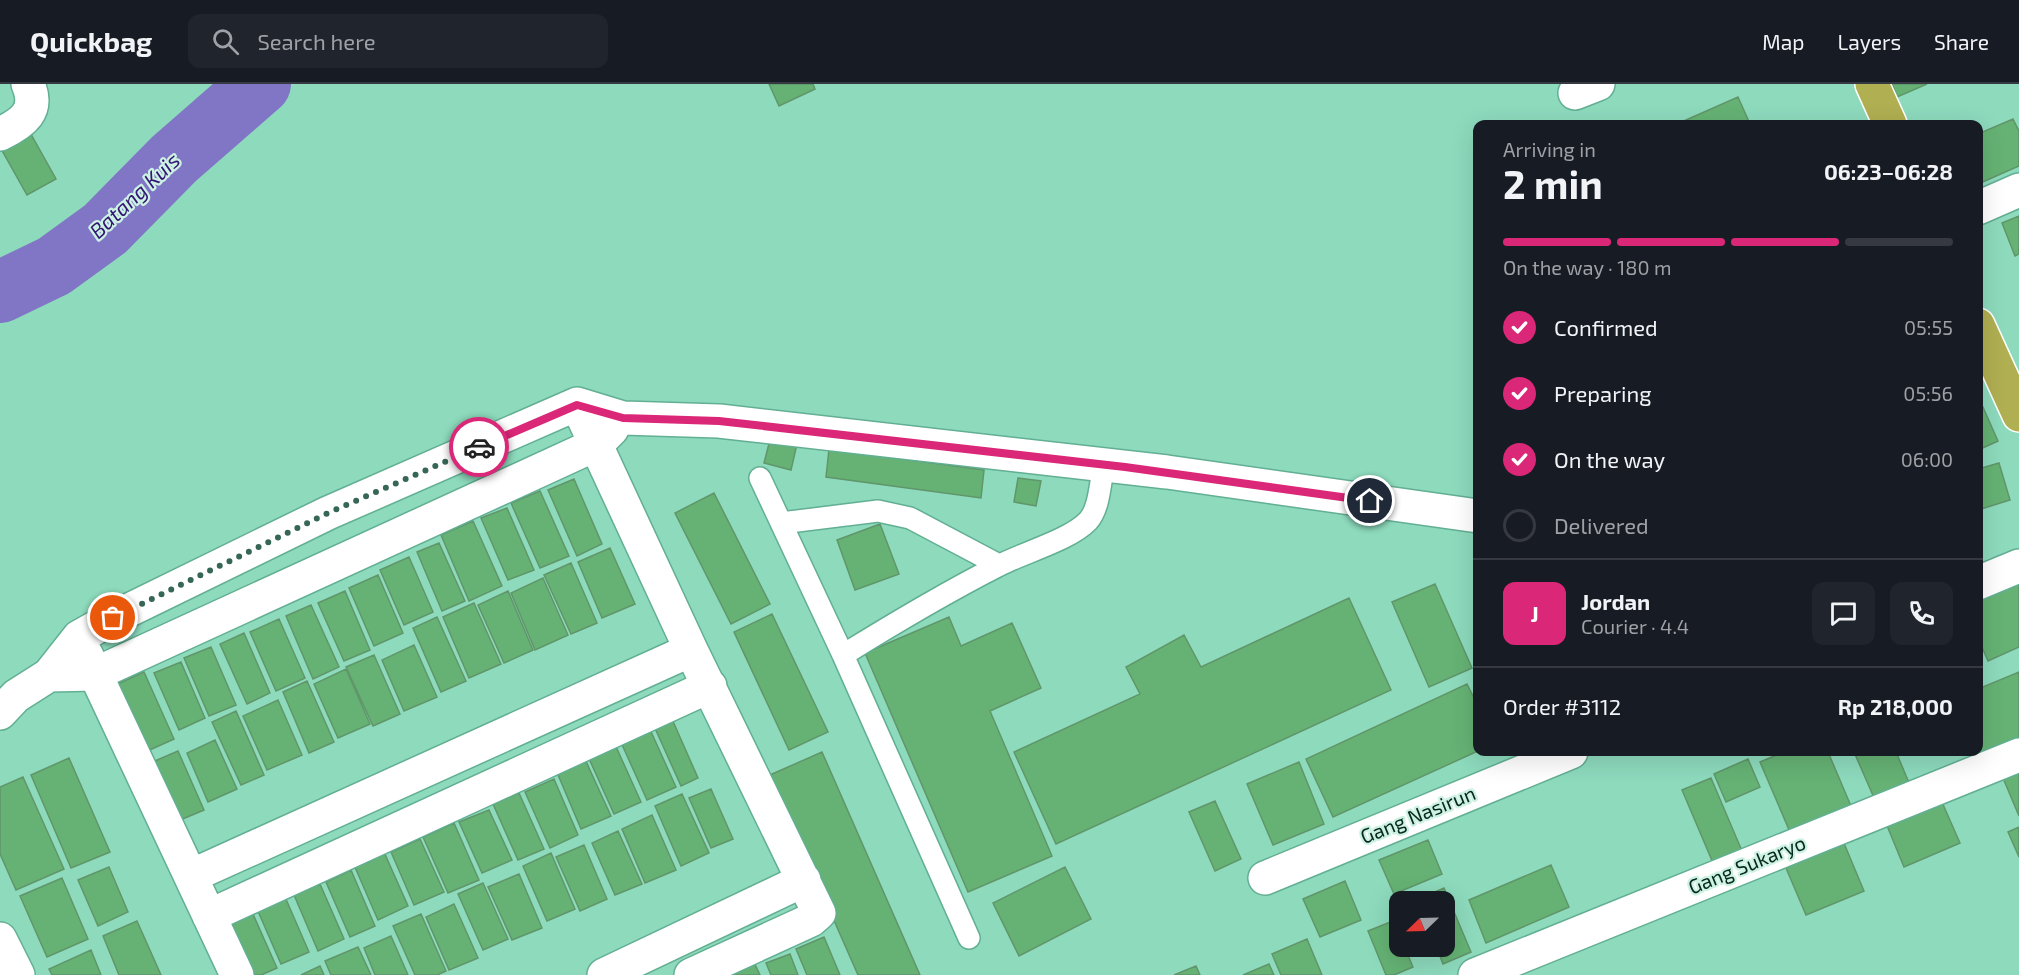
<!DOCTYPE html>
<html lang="en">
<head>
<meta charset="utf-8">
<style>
  :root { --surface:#171b24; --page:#20242c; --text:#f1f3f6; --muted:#9ea1a6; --line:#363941; --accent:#db2777 }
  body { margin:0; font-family:"Exo 2",sans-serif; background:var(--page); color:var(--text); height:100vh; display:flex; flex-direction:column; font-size:22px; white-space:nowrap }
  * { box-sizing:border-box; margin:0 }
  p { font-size:20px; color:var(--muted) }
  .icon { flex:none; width:33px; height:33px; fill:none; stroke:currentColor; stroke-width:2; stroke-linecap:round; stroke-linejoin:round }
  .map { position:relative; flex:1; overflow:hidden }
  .panel { position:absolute; left:1473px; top:36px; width:510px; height:636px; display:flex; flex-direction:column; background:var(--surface); border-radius:12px; box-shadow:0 6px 24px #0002 }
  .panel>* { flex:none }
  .needle { width:39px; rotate:247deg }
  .buttons { position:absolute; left:1389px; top:807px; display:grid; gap:12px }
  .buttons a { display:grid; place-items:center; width:66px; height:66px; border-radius:12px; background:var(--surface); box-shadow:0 6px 24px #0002; font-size:30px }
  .pin { position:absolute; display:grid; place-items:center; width:51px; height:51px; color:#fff; margin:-26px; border:3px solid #fff; border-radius:50%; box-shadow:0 2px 6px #0007 }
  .courier { position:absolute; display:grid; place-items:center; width:60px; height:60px; margin:-30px; border:4px solid #db2777; border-radius:50%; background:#fff; color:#222; box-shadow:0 2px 8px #0007 }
  .head em { font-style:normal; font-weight:700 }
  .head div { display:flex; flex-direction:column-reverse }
  .head { display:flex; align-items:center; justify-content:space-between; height:102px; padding:0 30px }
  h1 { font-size:39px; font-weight:700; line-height:45px }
  .bar { display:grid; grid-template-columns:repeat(4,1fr); gap:9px 6px; align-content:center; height:72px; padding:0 30px }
  .bar i { height:8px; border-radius:4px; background:var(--line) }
  .bar .current { background:var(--accent) }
  .bar p { grid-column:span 4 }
  .line { display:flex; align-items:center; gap:15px; padding:0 30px; border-top:2px solid var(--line) }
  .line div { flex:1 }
  .round { display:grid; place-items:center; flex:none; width:63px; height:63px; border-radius:12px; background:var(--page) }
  ol { padding:0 30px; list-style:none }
  li { display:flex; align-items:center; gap:18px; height:66px }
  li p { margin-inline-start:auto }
  li .icon { padding:6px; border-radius:50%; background:var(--accent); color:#fff; stroke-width:4 }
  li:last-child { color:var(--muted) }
  li i { width:33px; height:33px; border:3px solid var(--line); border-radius:50% }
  header { display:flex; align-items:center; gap:36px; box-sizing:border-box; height:84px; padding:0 30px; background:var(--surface); border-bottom:2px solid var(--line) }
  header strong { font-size:28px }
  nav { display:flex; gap:33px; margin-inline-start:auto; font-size:21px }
  .search { width:420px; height:54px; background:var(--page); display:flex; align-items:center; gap:15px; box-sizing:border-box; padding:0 21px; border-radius:12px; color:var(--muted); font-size:22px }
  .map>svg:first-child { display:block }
</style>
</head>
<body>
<header>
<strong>Quickbag</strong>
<div class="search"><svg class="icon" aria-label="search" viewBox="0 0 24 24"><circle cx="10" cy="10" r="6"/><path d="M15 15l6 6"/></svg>Search here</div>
<nav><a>Map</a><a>Layers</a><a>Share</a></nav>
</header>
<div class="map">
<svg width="2019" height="891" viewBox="0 0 2019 891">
  <rect width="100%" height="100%" fill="#8ddabd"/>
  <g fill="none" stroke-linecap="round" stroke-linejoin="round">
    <path stroke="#8176c5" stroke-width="62" d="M 0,208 L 54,182 L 105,145 L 174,75 L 260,0"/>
  </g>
  <path fill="#65b274" stroke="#60966a" stroke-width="1.5" d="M 769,0 L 813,0 L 815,5 L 779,22 Z
    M 1892,0 L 1927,0 L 1897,13 Z
    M 1738,13 L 1750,40 L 1677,40 Z
    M 2013,35 L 2019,47 L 2019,82 L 1978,100 L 1978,50 Z
    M 27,43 L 56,95 L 27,111 L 0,63 Z
    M 2019,132 L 2019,170 L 2015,172 L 2002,139 Z
    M 1978,312 L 1998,357 L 1978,366 Z
    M 771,352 L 797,360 L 791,386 L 764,379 Z
    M 829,365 L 984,386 L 981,414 L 826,393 Z
    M 1999,379 L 2010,416 L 1978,426 L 1978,385 Z
    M 1018,394 L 1041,397 L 1036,422 L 1014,418 Z
    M 574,395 L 602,460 L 577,472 L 548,406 Z
    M 540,407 L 569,472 L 540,484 L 511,419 Z
    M 714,409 L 770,520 L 731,540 L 675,429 Z
    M 507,424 L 534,486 L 508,496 L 481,434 Z
    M 473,437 L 502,502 L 469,517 L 441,451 Z
    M 880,440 L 899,490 L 855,506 L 837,456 Z
    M 439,459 L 465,517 L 442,527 L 417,468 Z
    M 610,464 L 635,520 L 602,534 L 578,478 Z
    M 409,473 L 433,528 L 404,541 L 380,486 Z
    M 571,479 L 597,539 L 571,550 L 544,491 Z
    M 378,491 L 403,549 L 374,562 L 349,504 Z
    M 543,494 L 568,551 L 535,566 L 511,509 Z
    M 2019,497 L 2019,563 L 1988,577 L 1978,554 L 1978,514 Z
    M 1435,500 L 1472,584 L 1429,603 L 1392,518 Z
    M 345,507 L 370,566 L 344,577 L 318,519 Z
    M 508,507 L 533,566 L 504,579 L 478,521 Z
    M 1349,514 L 1391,606 L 1056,760 L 1014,668 L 1140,610 L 1126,583 L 1184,551 L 1201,583 Z
    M 474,519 L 501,580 L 469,594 L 443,533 Z
    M 311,521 L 339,583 L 313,595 L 286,532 Z
    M 772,530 L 828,648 L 789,666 L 734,548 Z
    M 437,533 L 466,597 L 441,608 L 413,544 Z
    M 949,533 L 961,562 L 1012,539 L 1041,604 L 990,627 L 1052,772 L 968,808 L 865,569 Z
    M 279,535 L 305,594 L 276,607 L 250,548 Z
    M 244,549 L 270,609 L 247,620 L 220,560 Z
    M 414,561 L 437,613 L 404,627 L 382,576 Z
    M 211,563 L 236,621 L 209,632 L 184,574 Z
    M 374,571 L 400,630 L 373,642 L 346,583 Z
    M 181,578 L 205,634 L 179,646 L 154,589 Z
    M 346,585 L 370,640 L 338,654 L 314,600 Z
    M 144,588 L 174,655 L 143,669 L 113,602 Z
    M 2019,588 L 2019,656 L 1977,673 L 1975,668 L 1978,668 L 1978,605 Z
    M 307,597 L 334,658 L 309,669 L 283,608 Z
    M 1467,600 L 1478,622 L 1478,667 L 1333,733 L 1306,675 Z
    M 278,616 L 302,671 L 267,686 L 243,632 Z
    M 236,627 L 264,691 L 241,701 L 212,638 Z
    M 672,635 L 698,694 L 681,702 L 654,642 Z
    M 648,641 L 676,703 L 647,716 L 619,654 Z
    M 215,656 L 237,705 L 208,718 L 187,669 Z
    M 613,656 L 641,718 L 614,730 L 586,668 Z
    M 178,667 L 204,726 L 173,739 L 148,680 Z
    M 822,668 L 920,891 L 858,891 L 770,691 Z
    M 1784,668 L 1828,668 L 1851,722 L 1790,748 L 1760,678 Z
    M 1854,668 L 1896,668 L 1910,701 L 1875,716 Z
    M 584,673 L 611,732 L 581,745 L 556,686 Z
    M 69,674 L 110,768 L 71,784 L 31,691 Z
    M 1748,675 L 1760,703 L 1726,718 L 1714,690 Z
    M 1299,678 L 1324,740 L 1273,761 L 1247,700 Z
    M 2019,679 L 2019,732 L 2000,687 Z
    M 23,693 L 64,785 L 16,806 L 0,770 L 0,703 Z
    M 1711,694 L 1745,774 L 1716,786 L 1682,706 Z
    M 554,695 L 578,751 L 550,764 L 525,708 Z
    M 711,705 L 733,755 L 711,764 L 689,714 Z
    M 519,709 L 544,765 L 518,776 L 493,720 Z
    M 1938,709 L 1960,759 L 1904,783 L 1883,732 Z
    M 682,710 L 709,769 L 681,782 L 655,722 Z
    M 1215,717 L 1241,775 L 1215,787 L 1189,728 Z
    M 489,726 L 512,776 L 482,789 L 459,738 Z
    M 652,731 L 676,786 L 645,799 L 622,745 Z
    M 454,739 L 479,796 L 448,809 L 423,753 Z
    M 2019,743 L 2019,773 L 2008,748 Z
    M 618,747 L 642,800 L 615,811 L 592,759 Z
    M 1841,752 L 1864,807 L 1806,831 L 1783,777 Z
    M 420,755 L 444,808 L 414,821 L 391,768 Z
    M 1428,756 L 1442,790 L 1394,810 L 1379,776 Z
    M 584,761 L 607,815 L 580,827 L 556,773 Z
    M 384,768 L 408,822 L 378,836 L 354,781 Z
    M 551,769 L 575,825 L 547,837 L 523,782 Z
    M 1551,781 L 1569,823 L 1486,859 L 1469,816 Z
    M 109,783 L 128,828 L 98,842 L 78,796 Z
    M 1065,783 L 1091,835 L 1019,872 L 993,819 Z
    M 351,786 L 375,842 L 350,853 L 326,798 Z
    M 519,790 L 542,844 L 512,856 L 488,803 Z
    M 62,794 L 88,855 L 47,873 L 20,812 Z
    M 1345,797 L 1361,836 L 1320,853 L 1303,815 Z
    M 483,799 L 508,855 L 483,866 L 458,810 Z
    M 320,800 L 344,855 L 318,867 L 294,811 Z
    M 1444,804 L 1471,868 L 1443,880 L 1436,862 L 1444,862 L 1444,818 L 1417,818 L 1416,816 Z
    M 285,813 L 309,868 L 281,880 L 257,825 Z
    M 248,819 L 277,884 L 261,891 L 249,891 L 222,830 Z
    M 454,820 L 478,874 L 449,886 L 426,833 Z
    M 421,830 L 446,887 L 437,891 L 415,891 L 393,842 Z
    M 137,837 L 161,891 L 119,891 L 103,852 Z
    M 1393,837 L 1400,852 L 1400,862 L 1404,862 L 1413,883 L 1394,891 L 1386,891 L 1368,847 Z
    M 391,852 L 408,891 L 375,891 L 364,864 Z
    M 824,853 L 840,891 L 807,891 L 796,865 Z
    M 1307,855 L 1322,891 L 1281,891 L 1272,870 Z
    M 358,863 L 371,891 L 331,891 L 325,877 Z
    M 91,866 L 101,891 L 52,891 L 49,885 Z
    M 790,870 L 798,891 L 771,891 L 766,879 Z
    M 751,872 L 760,891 L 730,891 Z
    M 1269,880 L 1274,891 L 1243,891 Z
    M 320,882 L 324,891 L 301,891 Z
    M 1196,882 L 1200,891 L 1174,891 Z"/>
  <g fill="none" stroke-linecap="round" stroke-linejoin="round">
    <g stroke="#62af93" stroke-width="24">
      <path id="service" d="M 760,394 L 843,571
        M 781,439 L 878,427 L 910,434 L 999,481
        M 969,854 L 843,571 C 893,540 945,509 998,482 C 1022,469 1070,456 1088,437 C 1100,424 1100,397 1104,381"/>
    </g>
    <g stroke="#62af93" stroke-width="36">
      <path id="minor" d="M 1575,9 L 1598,0
        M 0,50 C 23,39 40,27 28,0
        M 1978,124 L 2019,106
        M 577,320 L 691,566 L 819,829 L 811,836 L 691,891
        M 1978,499 L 2019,482
        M 86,570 L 237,891
        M 49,591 L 95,590 L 597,360 L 612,345
        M 0,629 L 16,612 L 49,591 L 79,553 L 113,534 L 328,429 L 577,320 L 623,334 L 719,337 L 1167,388 L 1478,432
        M 191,792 L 691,566
        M 1265,794 L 1571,668
        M 209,832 L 710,602
        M 0,855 L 18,891
        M 604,891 L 804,796
        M 1475,891 L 2019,671"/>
    </g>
    <g stroke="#fff" stroke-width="36">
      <path id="trunk" d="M 1872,0 L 1890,40
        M 1978,241 L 2019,331"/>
    </g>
    <use href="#service" stroke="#fff" stroke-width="21"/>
    <use href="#minor" stroke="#fff" stroke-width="33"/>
    <use href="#trunk" stroke="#b0af52" stroke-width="33"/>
  </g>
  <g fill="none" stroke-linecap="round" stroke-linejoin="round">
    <path stroke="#366656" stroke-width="6" stroke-dasharray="0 10.8" d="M 113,534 L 328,429 L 479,363"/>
    <path stroke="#db2777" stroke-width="8" d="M 479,363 L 577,321 L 623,334 L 719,337 L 1125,383 L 1370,417"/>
  </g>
  <g text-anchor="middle" stroke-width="4.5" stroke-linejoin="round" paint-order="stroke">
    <g font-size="20" fill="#07281e" stroke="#cdf2e3">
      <text transform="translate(1418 731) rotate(-22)" y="7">Gang Nasirun</text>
      <text transform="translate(1747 781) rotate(-22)" y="7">Gang Sukaryo</text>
    </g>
    <g font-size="21" font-style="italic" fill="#321473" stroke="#cdf2e3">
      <text transform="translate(135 112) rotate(-43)" y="7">Batang Kuis</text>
    </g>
  </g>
</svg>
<div class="buttons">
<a><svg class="needle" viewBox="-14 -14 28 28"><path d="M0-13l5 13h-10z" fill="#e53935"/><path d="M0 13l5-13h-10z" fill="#9ea1a6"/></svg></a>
</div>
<div class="pin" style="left:113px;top:534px;background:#ea580c"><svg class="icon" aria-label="bag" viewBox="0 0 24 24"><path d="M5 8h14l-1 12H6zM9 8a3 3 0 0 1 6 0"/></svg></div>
<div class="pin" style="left:1370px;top:417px;background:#1f2937"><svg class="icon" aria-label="home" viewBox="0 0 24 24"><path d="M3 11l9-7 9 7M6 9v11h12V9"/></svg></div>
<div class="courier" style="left:479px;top:363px"><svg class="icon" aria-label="car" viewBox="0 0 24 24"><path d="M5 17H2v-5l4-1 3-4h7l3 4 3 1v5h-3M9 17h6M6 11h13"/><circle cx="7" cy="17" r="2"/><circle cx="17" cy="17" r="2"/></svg></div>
<section class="panel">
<div class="head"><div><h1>2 min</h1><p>Arriving in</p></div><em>06:23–06:28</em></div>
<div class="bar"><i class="current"></i><i class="current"></i><i class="current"></i><i></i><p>On the way · 180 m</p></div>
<ol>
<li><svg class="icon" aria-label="check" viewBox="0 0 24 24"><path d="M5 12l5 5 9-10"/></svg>Confirmed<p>05:55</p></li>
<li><svg class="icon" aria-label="check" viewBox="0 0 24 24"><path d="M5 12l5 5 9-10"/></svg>Preparing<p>05:56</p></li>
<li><svg class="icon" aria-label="check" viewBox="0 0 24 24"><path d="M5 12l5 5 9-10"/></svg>On the way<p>06:00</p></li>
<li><i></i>Delivered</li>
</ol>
<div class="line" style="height:108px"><b class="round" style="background:var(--accent);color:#fff">J</b><div><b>Jordan</b><p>Courier · 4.4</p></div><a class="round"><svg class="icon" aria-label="chat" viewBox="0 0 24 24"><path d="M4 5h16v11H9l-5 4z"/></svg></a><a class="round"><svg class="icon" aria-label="phone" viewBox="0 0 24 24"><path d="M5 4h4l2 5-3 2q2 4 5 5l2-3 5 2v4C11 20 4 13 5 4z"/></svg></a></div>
<div class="line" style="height:78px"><div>Order #3112</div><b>Rp 218,000</b></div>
</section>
</div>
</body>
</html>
